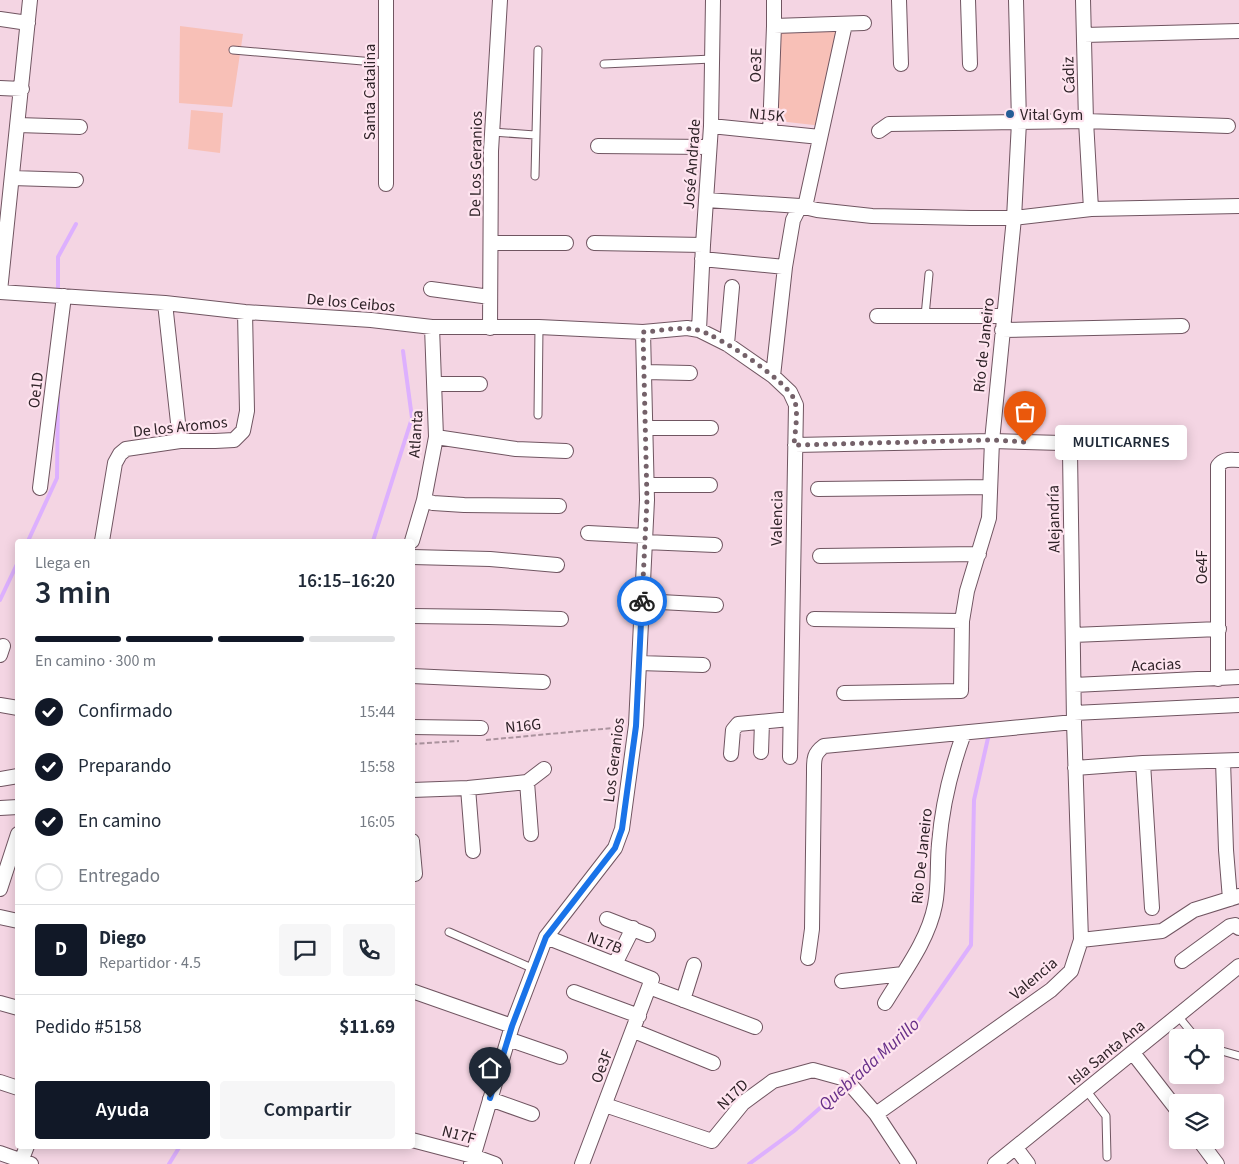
<!DOCTYPE html>
<html lang="es">
<head>
<meta charset="utf-8">
<style>
  :root { --surface:#fff; --page:#f6f6f7; --text:#1f2937; --muted:#747a83; --line:#e0e1e3; --accent:#111827 }
  body { margin:0; font-family:"Source Sans 3",sans-serif; background:var(--page); color:var(--text); height:100vh; display:flex; flex-direction:column; font-size:19px; white-space:nowrap }
  * { box-sizing:border-box; margin:0 }
  p { font-size:16px; color:var(--muted) }
  .icon { flex:none; width:28px; height:28px; fill:none; stroke:currentColor; stroke-width:2; stroke-linecap:round; stroke-linejoin:round }
  .map { position:relative; flex:1; overflow:hidden }
  .side { position:absolute; left:15px; top:539px; width:400px; height:610px; display:flex; flex-direction:column; background:var(--surface); border-radius:5px; box-shadow:0 2px 12px #0003 }
  .side>* { flex:none }
  .fabs { position:absolute; left:1169px; top:1029px; display:grid; gap:10px }
  .fabs a { display:grid; place-items:center; width:55px; height:55px; border-radius:5px; background:var(--surface); box-shadow:0 2px 12px #0003; font-size:25px }
  .pin { position:absolute; display:grid; place-items:center; width:42px; height:42px; color:#fff; margin:-51px -21px; border-radius:50% 50% 50% 0; rotate:-45deg; box-shadow:0 0 5px #0007 }
  .pin .icon { rotate:45deg }
  .courier { position:absolute; display:grid; place-items:center; width:50px; height:50px; margin:-25px; border:4px solid #1a73e8; border-radius:50%; background:#fff; color:#222; box-shadow:0 1px 6px #0007 }
  .bubble { position:absolute; height:35px; border-radius:5px; background:var(--surface); box-shadow:0 2px 12px #0003; font-size:16px; font-weight:600; line-height:35px; text-align:center }
  .head em { font-style:normal; font-weight:600 }
  .head div { display:flex; flex-direction:column-reverse }
  .head { display:flex; align-items:center; justify-content:space-between; height:85px; padding:0 20px }
  h1 { font-size:32px; font-weight:600; line-height:38px }
  .bar { display:grid; grid-template-columns:repeat(4,1fr); gap:8px 5px; align-content:center; height:60px; padding:0 20px }
  .bar i { height:6px; border-radius:4px; background:var(--line) }
  .bar .current { background:var(--accent) }
  .bar p { grid-column:span 4 }
  .line { display:flex; align-items:center; gap:12px; padding:0 20px; border-top:1px solid var(--line) }
  .line div { flex:1 }
  .round { display:grid; place-items:center; flex:none; width:52px; height:52px; border-radius:5px; background:var(--page) }
  ol { padding:0 20px; list-style:none }
  li { display:flex; align-items:center; gap:15px; height:55px }
  li p { margin-inline-start:auto }
  li .icon { padding:5px; border-radius:50%; background:var(--accent); color:#fff; stroke-width:4 }
  li:last-child { color:var(--muted) }
  li i { width:28px; height:28px; border:2px solid var(--line); border-radius:50% }
  .action { display:flex; gap:10px; margin-top:auto; padding:10px 20px }
  .action a { flex:1; height:58px; border-radius:5px; background:var(--accent); color:#fff; font-size:20px; font-weight:600; line-height:58px; text-align:center }
  .action a+a { background:var(--page); color:var(--text) }
  .map>svg:first-child { display:block }
</style>
</head>
<body>
<div class="map">
<svg width="1239" height="1164" viewBox="0 0 1239 1164">
  <rect width="100%" height="100%" fill="#f4d5e3"/>
  <path fill="#f8c0b7" d="M 845,24 L 822,126 L 770,120 L 774,26 Z
    M 180,26 L 243,34 L 232,107 L 179,103 Z
    M 191,110 L 223,113 L 220,153 L 188,149 Z"/>
  <g fill="none" stroke-linecap="round" stroke-linejoin="round">
    <path stroke="#ddb0fe" stroke-width="4" d="M 58,292 L 58,257 L 76,224
      M 28,541 L 57,478 L 58,397
      M 373,541 L 412,418 L 403,351
      M 0,600 L 18,562
      M 852,1080 L 916,1024 L 971,945 L 974,800 L 988,738
      M 169,1164 L 180,1146
      M 749,1164 L 794,1131 L 846,1085"/>
    <g stroke="#705561" stroke-width="9">
      <path id="lane" d="M 233,50 L 386,63
        M 604,64 L 712,59
        M 492,132 L 535,135
        M 535,176 L 538,50
        M 925,316 L 929,274
        M 538,415 L 539,327
        M 449,932 L 534,969
        M 1178,1016 L 1196,1038
        M 1215,1049 L 1239,1056
        M 1086,1090 L 1106,1116 L 1107,1157"/>
    </g>
    <g stroke="#705561" stroke-width="16">
      <path id="street" d="M 899,0 L 901,64
        M 968,0 L 970,64
        M 1083,0 L 1086,121 L 1091,209
        M 0,19 L 28,23
        M 774,26 L 864,23
        M 1084,35 L 1239,31
        M 0,88 L 22,89
        M 18,125 L 80,127
        M 711,126 L 820,137
        M 879,131 L 889,124 L 1086,121 L 1228,126
        M 770,132 L 774,26 L 774,0
        M 598,146 L 709,147
        M 12,178 L 76,180
        M 386,184 L 386,0
        M 706,200 L 800,206 L 817,210 L 872,216 L 971,218 L 1014,218 L 1091,209 L 1239,206
        M 805,207 L 845,24
        M 491,243 L 566,243
        M 594,243 L 703,245
        M 702,259 L 785,267
        M 431,289 L 490,297
        M 0,291 L 30,0
        M 0,292 L 165,303 L 245,312 L 371,320 L 432,327 L 539,327 L 643,332 L 687,328 L 699,330 L 727,344 L 773,376 L 790,392 L 796,405 L 790,757
        M 165,303 L 180,441
        M 877,316 L 1004,316
        M 490,328 L 491,151 L 500,0
        M 699,330 L 703,245 L 711,126 L 713,0
        M 1002,330 L 1182,326
        M 727,344 L 732,287
        M 645,372 L 690,373
        M 773,376 L 785,267 L 793,220 L 800,206
        M 434,384 L 480,384
        M 646,428 L 711,428
        M 436,437 L 516,449 L 566,451
        M 795,445 L 992,441 L 1062,443 L 1067,446 L 1070,452 L 1074,722 L 1081,940 L 1071,971 L 1051,990 L 876,1114
        M 647,485 L 710,485
        M 40,488 L 64,296
        M 818,489 L 990,487
        M 424,500 L 433,503 L 464,505 L 559,506
        M 588,533 L 645,536
        M 102,541 L 115,463 L 120,454 L 126,449 L 180,441 L 215,441 L 234,440 L 243,431 L 247,411 L 245,312
        M 412,541 L 424,500 L 436,437 L 432,327
        M 645,542 L 715,545
        M 820,556 L 979,554
        M 412,557 L 490,559 L 557,565
        M 642,601 L 716,605
        M 412,616 L 488,617 L 561,619
        M 814,619 L 962,621
        M 1073,635 L 1219,629
        M 0,655 L 3,646
        M 639,663 L 703,665
        M 412,676 L 543,682
        M 1218,679 L 1218,466 C 1224,458 1230,460 1239,460
        M 1074,685 L 1239,677
        M 844,693 L 961,691 L 962,621 L 967,591 L 989,518 L 992,441 L 1014,218 L 1019,122 L 1016,0
        M 0,705 L 18,708
        M 1074,713 L 1239,705
        M 412,727 L 481,728
        M 761,752 L 762,722
        M 731,754 L 733,730 L 738,724 L 790,719
        M 1223,761 L 1226,850 L 1230,899
        M 1143,763 L 1152,908
        M 1075,768 L 1143,763 L 1239,760
        M 0,779 L 18,776
        M 527,782 L 531,834
        M 468,788 L 473,851
        M 412,790 L 468,788 L 527,782 L 544,769
        M 0,808 L 18,807
        M 412,841 L 415,874
        M 0,889 L 18,834
        M 0,917 L 18,921
        M 607,919 L 648,935
        M 546,937 L 652,979 L 582,1164
        M 1081,940 L 1162,931 L 1194,910 L 1239,896
        M 808,958 L 812,929 L 814,773 C 814,760 813,754 824,746 L 1074,722
        M 1182,961 L 1230,926 L 1235,925 L 1239,928
        M 615,964 L 633,928
        M 842,981 L 903,974
        M 649,987 L 755,1027
        M 412,991 L 512,1026
        M 574,992 L 639,1016
        M 683,1000 L 694,965
        M 0,1003 L 18,1008
        M 885,1003 C 903,973 928,941 935,905 C 939,886 937,864 939,844 C 942,806 951,769 964,733
        M 634,1031 L 713,1063
        M 508,1039 L 560,1057
        M 1133,1053 L 1178,1111
        M 0,1082 L 18,1088
        M 490,1099 L 532,1114
        M 605,1105 L 712,1141 L 743,1103 L 773,1081 L 813,1070 L 842,1078 L 849,1083 L 876,1114 L 909,1164
        M 412,1140 L 473,1156 L 495,1164
        M 1199,1140 L 1217,1164
        M 1016,1148 L 1028,1164
        M 0,1153 L 31,1164
        M 20,1164 L 27,1146
        M 471,1164 L 512,1026 L 546,937 L 615,848 L 622,829 L 636,725 L 647,500 L 643,332
        M 995,1164 L 1239,966"/>
    </g>
    <path stroke="#ab939e" stroke-width="2" stroke-dasharray="5 2.5" stroke-linecap="butt" d="M 486,740 L 623,727
      M 412,744 L 459,741"/>
    <use href="#lane" stroke="#fff" stroke-width="7"/>
    <use href="#street" stroke="#fff" stroke-width="14"/>
  </g>
  <g fill="none" stroke-linecap="round" stroke-linejoin="round">
    <path stroke="#746169" stroke-width="5" stroke-dasharray="0 9" d="M 642,601 L 647,500 L 643,332 C 660,331 681,326 697,330 C 717,334 786,380 794,399 C 799,411 795,431 794,445 L 992,440 L 1025,442"/>
    <path stroke="#1a73e8" stroke-width="6" d="M 490,1098 L 512,1026 L 546,937 L 615,848 L 622,829 L 636,726 L 642,601"/>
  </g>
  <circle fill="#265d96" stroke="#fee4ef" stroke-width="2" cx="1010" cy="114" r="5"/>
  <g text-anchor="middle" stroke-width="4.5" stroke-linejoin="round" paint-order="stroke">
    <g font-size="16" fill="#2f2328" stroke="#fee4ef">
      <text transform="translate(755 65) rotate(-88)" y="6">Oe3E</text>
      <text transform="translate(1068 75) rotate(-92)" y="6">Cádiz</text>
      <text transform="translate(369 92) rotate(-90)" y="6">Santa Catalina</text>
      <text transform="translate(767 114) rotate(5)" y="6">N15K</text>
      <text transform="translate(475 164) rotate(-89)" y="6">De Los Geranios</text>
      <text transform="translate(691 164) rotate(-86)" y="6">José Andrade</text>
      <text transform="translate(351 302) rotate(5)" y="6">De los Ceibos</text>
      <text transform="translate(983 345) rotate(-84)" y="6">Río de Janeiro</text>
      <text transform="translate(35 390) rotate(-83)" y="6">Oe1D</text>
      <text transform="translate(180 426) rotate(-6)" y="6">De los Aromos</text>
      <text transform="translate(415 434) rotate(-86)" y="6">Atlanta</text>
      <text transform="translate(776 518) rotate(-89)" y="6">Valencia</text>
      <text transform="translate(1053 519) rotate(-91)" y="6">Alejandría</text>
      <text transform="translate(1201 567) rotate(-90)" y="6">Oe4F</text>
      <text transform="translate(1156 664) rotate(-3)" y="6">Acacias</text>
      <text transform="translate(523 725) rotate(-6)" y="6">N16G</text>
      <text transform="translate(613 760) rotate(-83)" y="6">Los Geranios</text>
      <text transform="translate(921 856) rotate(-84)" y="6">Rio De Janeiro</text>
      <text transform="translate(605 942) rotate(21)" y="6">N17B</text>
      <text transform="translate(1033 978) rotate(-40)" y="6">Valencia</text>
      <text transform="translate(1106 1052) rotate(-39)" y="6">Isla Santa Ana</text>
      <text transform="translate(601 1066) rotate(-69)" y="6">Oe3F</text>
      <text transform="translate(732 1094) rotate(-44)" y="6">N17D</text>
      <text transform="translate(459 1134) rotate(15)" y="6">N17F</text>
    </g>
    <g font-size="16" fill="#2f2328" stroke="#fee4ef" text-anchor="start">
      <text x="1020" y="120">Vital Gym</text>
    </g>
    <g font-size="18" font-style="italic" fill="#662e88" stroke="#fee4ef">
      <text transform="translate(869 1064) rotate(-42)" y="6">Quebrada Murillo</text>
    </g>
  </g>
</svg>
<div class="fabs">
<a><svg class="icon" aria-label="locate" viewBox="0 0 24 24"><circle cx="12" cy="12" r="6"/><path d="M12 2v4M12 18v4M2 12h4M18 12h4"/></svg></a>
<a><svg class="icon" aria-label="layers" viewBox="0 0 24 24"><path d="M12 4l9 5-9 5-9-5zM3 14l9 5 9-5"/></svg></a>
</div>
<div class="pin" style="left:1025px;top:442px;background:#ea580c"><svg class="icon" aria-label="bag" viewBox="0 0 24 24"><path d="M5 8h14l-1 12H6zM9 8a3 3 0 0 1 6 0"/></svg></div>
<div class="pin" style="left:490px;top:1098px;background:#1f2937"><svg class="icon" aria-label="home" viewBox="0 0 24 24"><path d="M3 11l9-7 9 7M6 9v11h12V9"/></svg></div>
<div class="courier" style="left:642px;top:601px"><svg class="icon" aria-label="bike" viewBox="0 0 24 24"><circle cx="6" cy="16" r="4"/><circle cx="18" cy="16" r="4"/><path d="M6 16l4-8h5l3 8M10 8l3 8H6M13 5h3"/></svg></div>
<div class="bubble" style="left:1055px;top:425px;width:132px">MULTICARNES</div>
<section class="side">
<div class="head"><div><h1>3 min</h1><p>Llega en</p></div><em>16:15–16:20</em></div>
<div class="bar"><i class="current"></i><i class="current"></i><i class="current"></i><i></i><p>En camino · 300 m</p></div>
<ol>
<li><svg class="icon" aria-label="check" viewBox="0 0 24 24"><path d="M5 12l5 5 9-10"/></svg>Confirmado<p>15:44</p></li>
<li><svg class="icon" aria-label="check" viewBox="0 0 24 24"><path d="M5 12l5 5 9-10"/></svg>Preparando<p>15:58</p></li>
<li><svg class="icon" aria-label="check" viewBox="0 0 24 24"><path d="M5 12l5 5 9-10"/></svg>En camino<p>16:05</p></li>
<li><i></i>Entregado</li>
</ol>
<div class="line" style="height:90px"><b class="round" style="background:var(--accent);color:#fff">D</b><div><b>Diego</b><p>Repartidor · 4.5</p></div><a class="round"><svg class="icon" aria-label="chat" viewBox="0 0 24 24"><path d="M4 5h16v11H9l-5 4z"/></svg></a><a class="round"><svg class="icon" aria-label="phone" viewBox="0 0 24 24"><path d="M5 4h4l2 5-3 2q2 4 5 5l2-3 5 2v4C11 20 4 13 5 4z"/></svg></a></div>
<div class="line" style="height:65px"><div>Pedido #5158</div><b>$11.69</b></div>
<div class="action"><a>Ayuda</a><a>Compartir</a></div>
</section>
</div>
</body>
</html>
